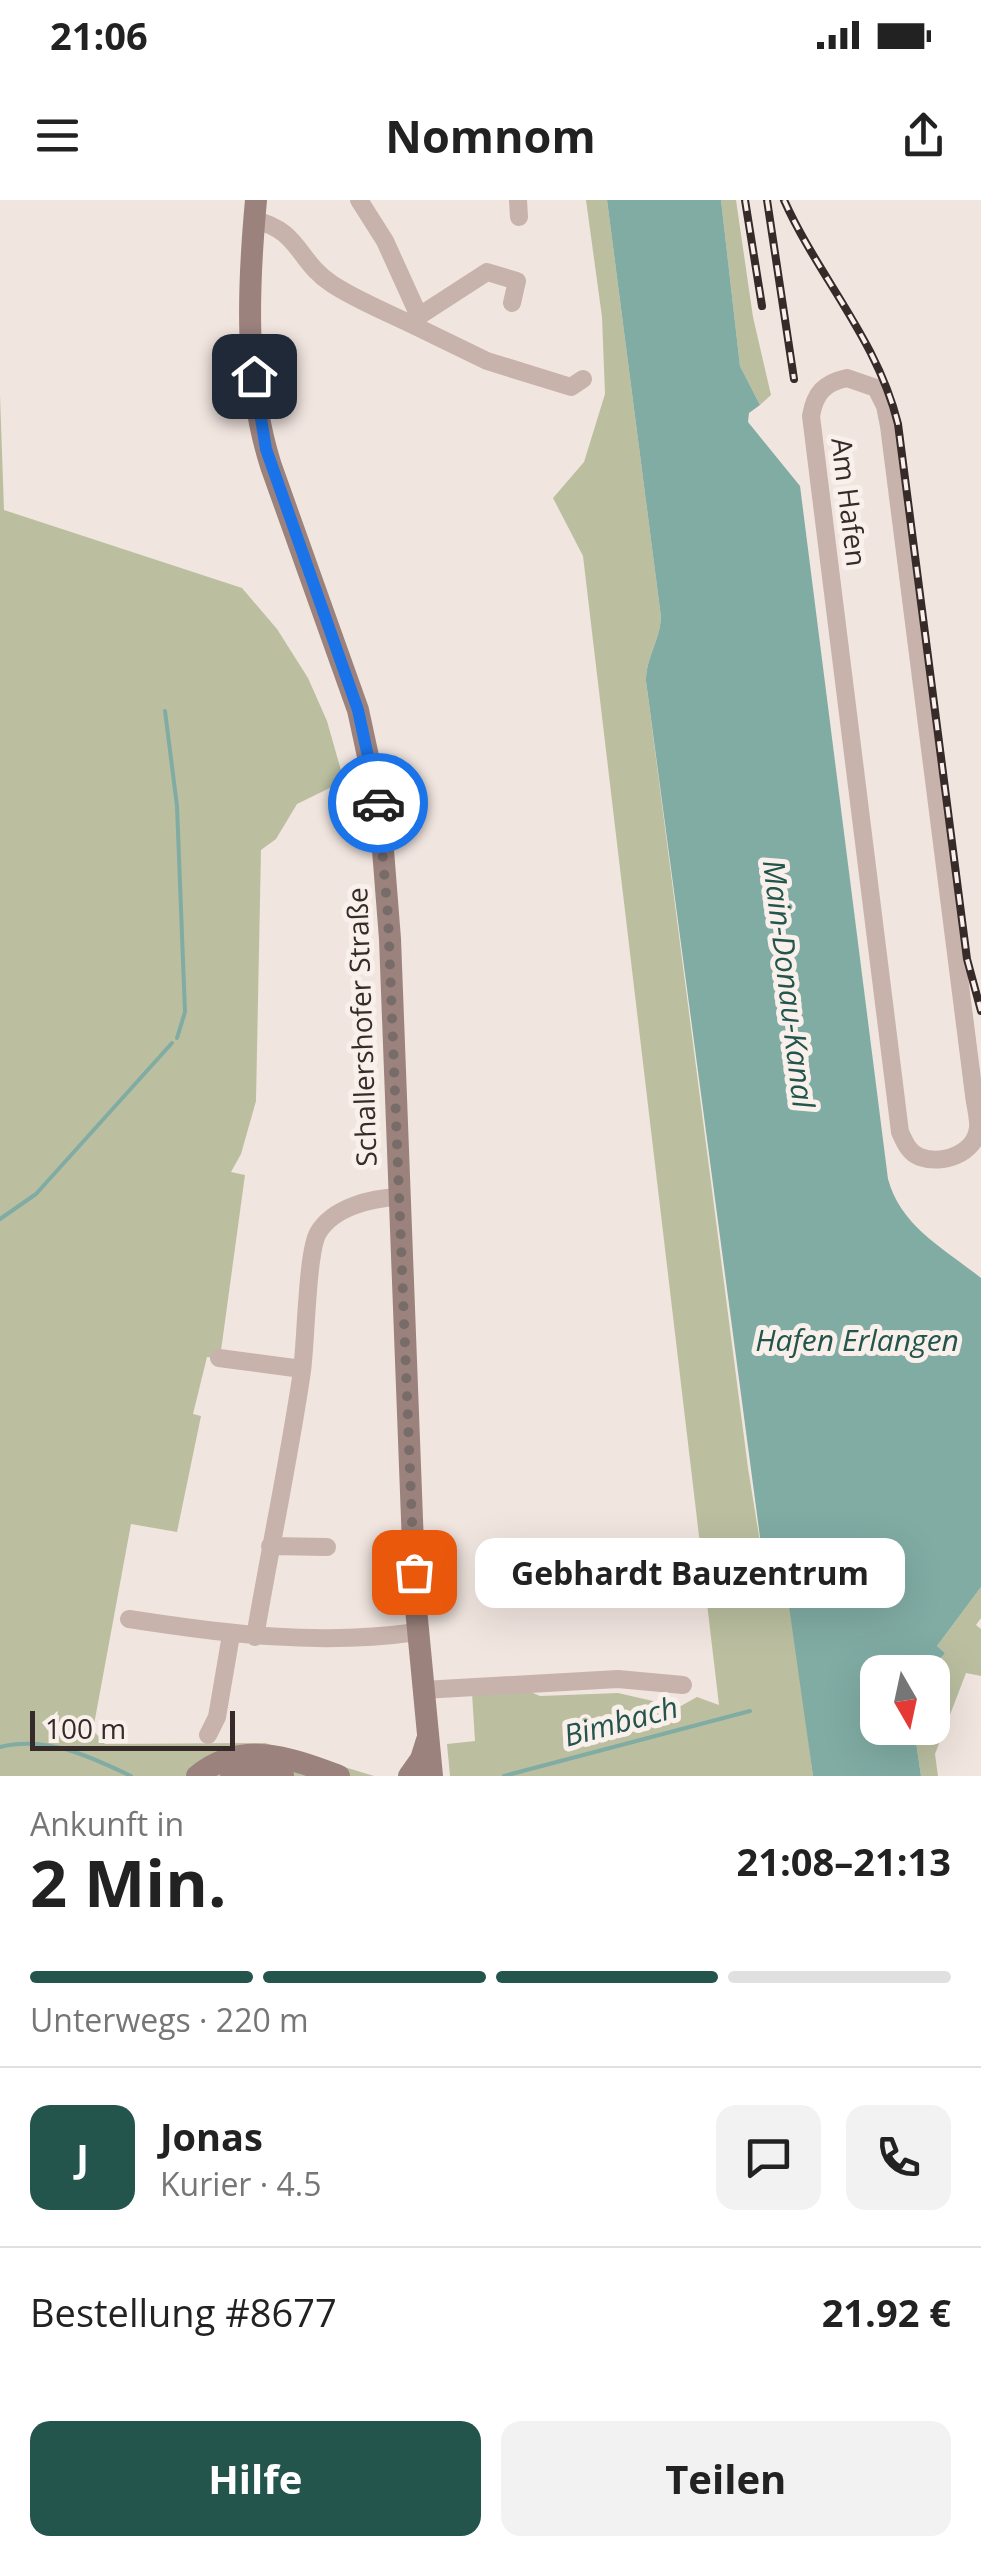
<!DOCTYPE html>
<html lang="de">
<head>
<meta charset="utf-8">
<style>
  :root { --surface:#fff; --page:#f2f2f2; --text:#222; --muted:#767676; --line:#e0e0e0; --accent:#23554d }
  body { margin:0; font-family:"Open Sans",sans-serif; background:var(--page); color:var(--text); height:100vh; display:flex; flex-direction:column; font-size:38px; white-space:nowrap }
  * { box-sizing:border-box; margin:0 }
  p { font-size:32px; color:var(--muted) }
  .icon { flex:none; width:55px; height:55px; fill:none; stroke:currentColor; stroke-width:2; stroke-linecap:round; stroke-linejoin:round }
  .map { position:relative; height:1576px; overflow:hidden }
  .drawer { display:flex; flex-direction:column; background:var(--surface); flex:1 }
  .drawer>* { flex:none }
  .needle { width:65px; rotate:171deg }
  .tools { position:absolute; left:860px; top:1455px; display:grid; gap:20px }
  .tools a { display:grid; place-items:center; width:90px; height:90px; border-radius:20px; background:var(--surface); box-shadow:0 10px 40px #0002; font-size:50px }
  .scale { position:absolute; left:30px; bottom:25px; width:205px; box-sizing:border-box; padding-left:10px; border:5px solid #372b2a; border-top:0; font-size:28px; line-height:35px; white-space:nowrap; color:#372b2a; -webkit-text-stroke:8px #f9f0eb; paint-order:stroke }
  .pin { position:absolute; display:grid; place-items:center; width:85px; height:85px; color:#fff; margin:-42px; border-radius:20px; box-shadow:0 5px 15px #0006 }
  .courier { position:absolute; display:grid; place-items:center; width:100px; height:100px; margin:-50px; border:8px solid #1a73e8; border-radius:50%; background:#fff; color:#222; box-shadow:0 2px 12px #0007 }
  .bubble { position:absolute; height:70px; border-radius:20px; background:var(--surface); box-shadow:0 10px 40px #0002; font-size:32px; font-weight:700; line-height:70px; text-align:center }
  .headline em { font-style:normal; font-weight:700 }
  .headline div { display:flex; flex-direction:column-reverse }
  .headline { display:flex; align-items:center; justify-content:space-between; height:170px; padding:0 30px }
  h1 { font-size:65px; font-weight:700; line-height:75px }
  .bar { display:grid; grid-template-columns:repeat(4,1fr); gap:15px 10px; align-content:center; height:120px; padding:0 30px }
  .bar i { height:12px; border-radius:8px; background:var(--line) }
  .bar .active { background:var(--accent) }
  .bar p { grid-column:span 4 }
  .line { display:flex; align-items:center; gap:25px; padding:0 30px; border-top:2px solid var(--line) }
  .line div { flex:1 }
  .round { display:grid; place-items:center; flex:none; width:105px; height:105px; border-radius:20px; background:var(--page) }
  .action { display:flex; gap:20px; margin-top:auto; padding:20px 30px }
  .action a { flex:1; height:115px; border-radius:20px; background:var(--accent); color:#fff; font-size:40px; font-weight:700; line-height:115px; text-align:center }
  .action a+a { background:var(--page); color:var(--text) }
  .status { display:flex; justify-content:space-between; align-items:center; height:70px; padding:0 50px; background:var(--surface); direction:ltr }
  .status svg { height:28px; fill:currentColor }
  header { display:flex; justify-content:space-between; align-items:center; height:130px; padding:0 30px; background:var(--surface); font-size:45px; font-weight:700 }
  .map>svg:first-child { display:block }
</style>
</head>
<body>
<div class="status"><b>21:06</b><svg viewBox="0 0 49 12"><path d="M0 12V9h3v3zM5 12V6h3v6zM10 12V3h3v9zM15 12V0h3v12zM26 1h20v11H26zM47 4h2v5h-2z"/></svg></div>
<header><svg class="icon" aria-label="menu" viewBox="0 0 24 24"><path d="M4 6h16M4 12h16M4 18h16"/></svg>Nomnom<svg class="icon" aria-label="share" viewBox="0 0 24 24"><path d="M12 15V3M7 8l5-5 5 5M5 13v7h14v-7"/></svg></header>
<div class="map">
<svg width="981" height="1576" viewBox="0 0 981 1576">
  <rect width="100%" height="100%" fill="#f1e5df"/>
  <path fill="#bbbfa0" d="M 586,0 L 607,0 L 661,417 C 660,440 646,458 646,481 L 748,1268 L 764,1367 L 788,1399 L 793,1422 L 813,1576 L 450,1576 L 447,1544 L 475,1541 L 472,1493 L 524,1489 L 540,1496 L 618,1493 L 679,1507 L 697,1497 L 719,1505 L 583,356 L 553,298 L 584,262 L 605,194 L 602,117 Z
    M 721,0 L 736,0 L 753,117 L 771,195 L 760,205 L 740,166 Z
    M 0,195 L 4,310 L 242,388 L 277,429 L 308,478 L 327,521 L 344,581 L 297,604 L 276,639 L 261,650 L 256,901 L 241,954 L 231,972 L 245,975 L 220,1158 L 207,1157 L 193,1214 L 201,1216 L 177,1332 L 131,1324 L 93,1530 L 105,1544 L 265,1543 L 374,1576 L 0,1576 Z
    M 981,1387 L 981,1418 L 976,1425 L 981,1429 L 981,1476 L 966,1473 L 935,1554 L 938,1576 L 921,1576 L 914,1528 L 932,1528 L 932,1472 L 918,1472 L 926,1458 L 945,1453 L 937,1446 Z"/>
  <path fill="#80aca4" d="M 607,0 L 721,0 L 740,166 L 760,205 L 749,213 L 748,222 L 800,286 L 888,979 C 901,1027 945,1049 981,1078 L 981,1387 L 937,1446 L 945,1453 L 935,1464 L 926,1458 L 918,1472 L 878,1472 L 878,1528 L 914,1528 L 921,1576 L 813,1576 L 788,1399 L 764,1367 L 646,481 C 646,458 660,440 661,417 Z"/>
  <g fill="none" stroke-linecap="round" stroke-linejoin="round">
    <path stroke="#80aca4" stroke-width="4" d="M 165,511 L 177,606 L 185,812 L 177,838
      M 0,1019 L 36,994 L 172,843
      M 0,1547 C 46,1535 91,1557 131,1576
      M 504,1576 L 750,1511"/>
    <path stroke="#c8b2ac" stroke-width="18" d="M 359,0 L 385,41 L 419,116 L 417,127 L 487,161 L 571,187 L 583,179
      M 518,0 L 519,17
      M 254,20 C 300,30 297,61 332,84 C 358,101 389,113 417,127
      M 419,116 L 487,72 L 517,81 L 512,103
      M 847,178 L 876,188 L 885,206 L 889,226 L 974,895 C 975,905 979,918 978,928 C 975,954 942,965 920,957 C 909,953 905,943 900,932 L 811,216 C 815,193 824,183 847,178 Z
      M 219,1158 L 302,1169
      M 270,1346 L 327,1347
      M 129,1419 C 226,1434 319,1446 417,1432
      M 255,1437 C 270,1348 289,1260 302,1171 C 306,1142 307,1052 318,1033 C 333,1007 372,998 399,997
      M 423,1490 L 618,1479 L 683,1485
      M 208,1535 L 217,1517 L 231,1435"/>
    <path stroke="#9c827d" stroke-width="22" d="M 256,0 C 248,87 244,182 271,266 L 358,510 L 380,612 L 390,739 L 415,1398 L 432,1576
      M 197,1576 C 242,1539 290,1558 339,1576
      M 231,1576 L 253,1571 L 283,1576
      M 409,1576 L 421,1559 L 427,1540"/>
    <g stroke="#372b2a" stroke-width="8">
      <path id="rail" d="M 745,0 L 762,106
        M 767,0 L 794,179
        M 784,0 C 819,78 877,139 898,224 L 967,759 L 981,811"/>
    </g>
    <use href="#rail" stroke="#f9f0eb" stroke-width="4" stroke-dasharray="11" stroke-linecap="butt"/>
  </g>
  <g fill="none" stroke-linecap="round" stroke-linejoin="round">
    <path stroke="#786c69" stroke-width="10" stroke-dasharray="0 18" d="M 378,603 L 388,716 L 414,1372"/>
    <path stroke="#1a73e8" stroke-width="12" d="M 254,176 L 266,249 L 358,510 L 378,603"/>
  </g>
  <g text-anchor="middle" stroke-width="10" stroke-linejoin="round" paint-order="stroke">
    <g font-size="28" fill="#372b2a" stroke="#f9f0eb">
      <text transform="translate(849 302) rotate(83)" y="10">Am Hafen</text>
      <text transform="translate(362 827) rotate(-92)" y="10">Schallershofer Straße</text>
    </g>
    <g font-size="30" font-style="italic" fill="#23554d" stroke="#f9f0eb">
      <text transform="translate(788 784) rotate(83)" y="10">Main-Donau-Kanal</text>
      <text x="857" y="1151">Hafen Erlangen</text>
      <text transform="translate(621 1522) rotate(-15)" y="10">Bimbach</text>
    </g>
  </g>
</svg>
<div class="tools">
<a><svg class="needle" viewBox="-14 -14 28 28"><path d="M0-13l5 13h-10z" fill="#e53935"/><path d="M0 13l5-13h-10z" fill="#767676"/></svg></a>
</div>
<div class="scale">100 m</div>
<div class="pin" style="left:414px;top:1372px;background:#ea580c"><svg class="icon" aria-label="bag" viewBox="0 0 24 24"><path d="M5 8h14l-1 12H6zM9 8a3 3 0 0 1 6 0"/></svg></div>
<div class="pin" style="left:254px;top:176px;background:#1f2937"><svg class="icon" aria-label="home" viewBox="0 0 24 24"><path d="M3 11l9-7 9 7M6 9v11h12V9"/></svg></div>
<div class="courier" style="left:378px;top:603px"><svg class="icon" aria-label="car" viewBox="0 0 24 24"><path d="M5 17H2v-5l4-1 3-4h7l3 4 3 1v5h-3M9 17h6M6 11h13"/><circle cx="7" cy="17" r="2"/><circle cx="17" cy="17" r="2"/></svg></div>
<div class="bubble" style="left:475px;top:1338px;width:430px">Gebhardt Bauzentrum</div>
</div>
<section class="drawer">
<div class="headline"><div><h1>2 Min.</h1><p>Ankunft in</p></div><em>21:08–21:13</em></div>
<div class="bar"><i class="active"></i><i class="active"></i><i class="active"></i><i></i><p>Unterwegs · 220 m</p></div>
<div class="line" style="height:180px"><b class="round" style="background:var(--accent);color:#fff">J</b><div><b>Jonas</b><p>Kurier · 4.5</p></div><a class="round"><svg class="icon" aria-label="chat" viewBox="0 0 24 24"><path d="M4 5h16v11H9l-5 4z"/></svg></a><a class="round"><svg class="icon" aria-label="phone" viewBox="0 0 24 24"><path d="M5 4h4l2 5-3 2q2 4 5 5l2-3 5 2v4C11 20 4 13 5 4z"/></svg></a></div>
<div class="line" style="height:130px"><div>Bestellung #8677</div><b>21.92 €</b></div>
<div class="action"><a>Hilfe</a><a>Teilen</a></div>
</section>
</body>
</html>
